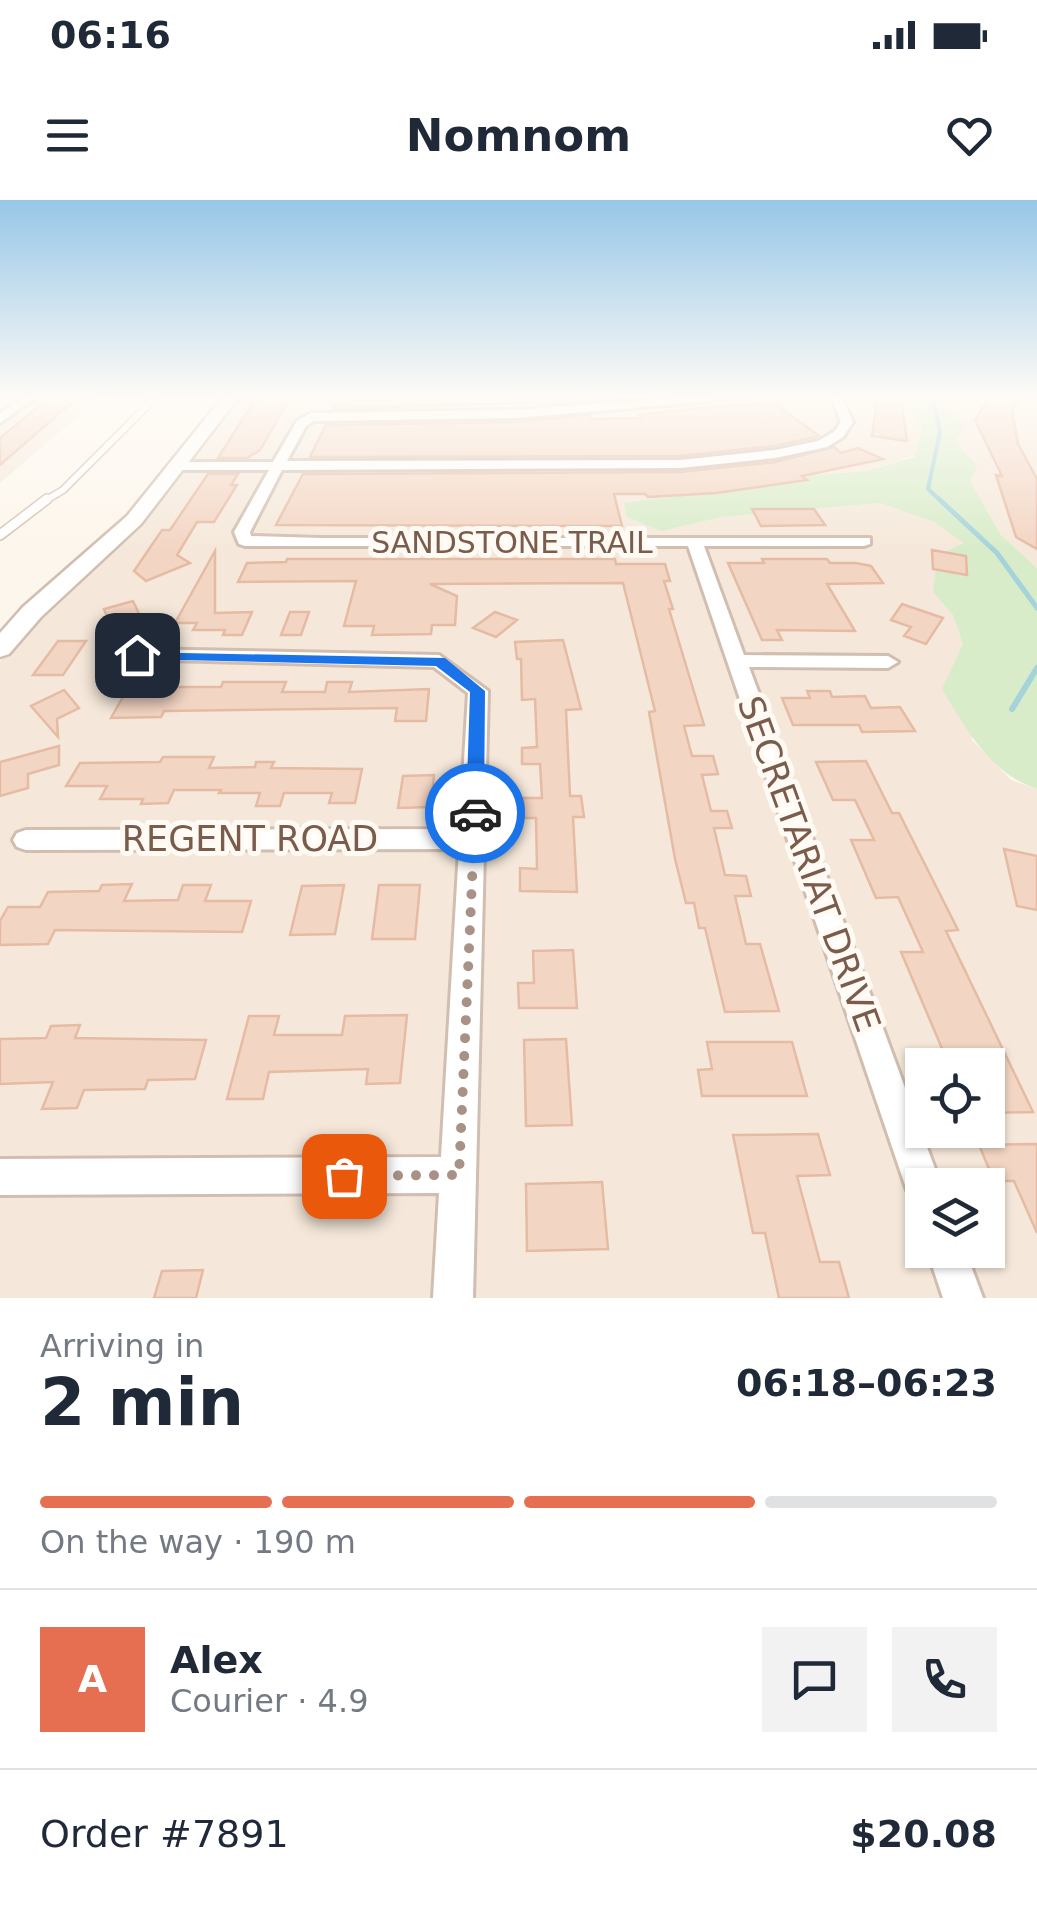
<!DOCTYPE html>
<html lang="en">
<head>
<meta charset="utf-8">
<style>
  :root { --surface:#fff; --page:#f2f2f3; --text:#1f2937; --muted:#747a83; --line:#e0e1e3; --accent:#e76f51 }
  body { margin:0; font-family:"DejaVu Sans",sans-serif; background:var(--page); color:var(--text); height:100vh; display:flex; flex-direction:column; font-size:38px; white-space:nowrap }
  * { box-sizing:border-box; margin:0 }
  p { font-size:32px; color:var(--muted) }
  .icon { flex:none; width:55px; height:55px; fill:none; stroke:currentColor; stroke-width:2; stroke-linecap:round; stroke-linejoin:round }
  .map { position:relative; height:1098px; overflow:hidden }
  .sheet { display:flex; flex-direction:column; background:var(--surface); flex:1 }
  .sheet>* { flex:none }
  .buttons { position:absolute; left:905px; top:848px; display:grid; gap:20px }
  .buttons a { display:grid; place-items:center; width:100px; height:100px; border-radius:0px; background:var(--surface); box-shadow:0 2px 8px #0004; font-size:50px }
  .pin { position:absolute; display:grid; place-items:center; width:85px; height:85px; color:#fff; margin:-42px; border-radius:20px; box-shadow:0 5px 15px #0006 }
  .courier { position:absolute; display:grid; place-items:center; width:100px; height:100px; margin:-50px; border:8px solid #1a73e8; border-radius:50%; background:#fff; color:#222; box-shadow:0 2px 12px #0007 }
  .headline em { font-style:normal; font-weight:700 }
  .headline div { display:flex; flex-direction:column-reverse }
  .headline { display:flex; align-items:center; justify-content:space-between; height:170px; padding:0 40px }
  h1 { font-size:65px; font-weight:700; line-height:75px }
  .bar { display:grid; grid-template-columns:repeat(4,1fr); gap:15px 10px; align-content:center; height:120px; padding:0 40px }
  .bar i { height:12px; border-radius:8px; background:var(--line) }
  .bar .selected { background:var(--accent) }
  .bar p { grid-column:span 4 }
  .line { display:flex; align-items:center; gap:25px; padding:0 40px; border-top:2px solid var(--line) }
  .line div { flex:1 }
  .round { display:grid; place-items:center; flex:none; width:105px; height:105px; border-radius:0px; background:var(--page) }
  .status { display:flex; justify-content:space-between; align-items:center; height:70px; padding:0 50px; background:var(--surface); direction:ltr }
  .status svg { height:28px; fill:currentColor }
  header { display:flex; justify-content:space-between; align-items:center; height:130px; padding:0 40px; background:var(--surface); font-size:45px; font-weight:700 }
  .map>svg:first-child { display:block }
</style>
</head>
<body>
<div class="status"><b>06:16</b><svg viewBox="0 0 49 12"><path d="M0 12V9h3v3zM5 12V6h3v6zM10 12V3h3v9zM15 12V0h3v12zM26 1h20v11H26zM47 4h2v5h-2z"/></svg></div>
<header><svg class="icon" aria-label="menu" viewBox="0 0 24 24"><path d="M4 6h16M4 12h16M4 18h16"/></svg>Nomnom<svg class="icon" aria-label="heart" viewBox="0 0 24 24"><path d="M12 20l-8-8c-3-5 5-10 8-4 3-6 11-1 8 4z"/></svg></header>
<div class="map">
<svg width="1037" height="1098" viewBox="0 0 1037 1098">
  <rect width="100%" height="100%" fill="#fdf6ec"/>
  <path fill="#f5e8da" fill-rule="evenodd" d="M 0,198 L 99,198 L 0,283 Z
    M 236,198 L 906,198 L 922,230 L 914,256 L 866,271 L 788,277 L 624,304 L 661,330 L 722,317 L 880,303 L 934,322 L 965,343 L 953,415 L 963,444 L 972,540 L 1011,580 L 1037,589 L 1037,1098 L 0,1098 L 0,462 L 41,412 L 143,320 ZM 922,865 L 988,865 L 988,930 L 922,930 ZM 922,985 L 988,985 L 988,1050 L 922,1050 Z
    M 948,198 L 1037,198 L 1037,368 L 1001,335 L 970,281 L 978,267 L 955,242 Z"/>
  <path fill="#d8ecc9" d="M 906,198 L 948,198 L 950,210 L 964,227 L 955,242 L 978,267 L 970,281 L 1001,335 L 1037,368 L 1037,589 C 990,573 967,531 942,489 L 963,444 L 953,415 L 933,392 L 938,355 L 964,343 L 934,322 L 880,303 L 722,317 L 661,331 L 627,317 L 624,303 L 728,289 L 788,277 L 866,271 L 914,257 L 922,230 Z"/>
  <g fill="none" stroke-linecap="round" stroke-linejoin="round">
    <path stroke="#a5d3da" stroke-width="4" d="M 933,198 L 940,232 L 928,289 L 942,302"/>
    <path stroke="#a5d3da" stroke-width="5" d="M 939,299 L 997,353 L 1037,408"/>
    <path stroke="#a5d3da" stroke-width="6" d="M 1012,509 L 1037,468"/>
  </g>
  <path fill="#f3d5c3" stroke="#e6bba3" stroke-width="2.5" d="M 49,198 L 77,198 L 0,265 L 0,238 Z
    M 290,198 L 260,250 L 247,258 L 218,258 L 254,201 Z
    M 338,198 L 576,198 L 579,201 L 333,209 Z
    M 989,198 L 1020,198 L 1012,212 L 1018,244 L 1037,279 L 1037,349 L 1016,337 L 996,275 L 1002,276 L 975,220 Z
    M 877,200 L 895,200 L 902,206 L 907,241 L 872,236 Z
    M 774,203 L 819,236 L 774,246 L 680,256 L 310,257 L 326,225 L 516,222 L 589,215 L 591,219 L 641,218 L 639,215 L 699,208 Z
    M 834,247 L 841,253 L 858,248 L 883,259 L 802,276 L 807,280 L 716,293 L 648,297 L 645,294 L 614,294 L 622,326 L 276,325 L 303,274 L 680,272 L 776,262 Z
    M 208,274 L 238,274 L 231,285 L 237,285 L 214,322 L 197,322 L 177,355 L 190,363 L 146,381 L 134,371 L 162,330 L 170,330 Z
    M 752,309 L 814,309 L 825,325 L 761,326 Z
    M 932,350 L 966,356 L 967,375 L 933,369 Z
    M 215,351 L 215,413 L 252,412 L 242,435 L 223,435 L 225,430 L 193,430 L 197,423 L 175,423 Z
    M 287,359 L 615,359 L 616,364 L 665,364 L 670,381 L 664,381 L 673,409 L 669,409 L 704,525 L 684,526 L 692,556 L 713,556 L 718,574 L 702,575 L 711,611 L 727,611 L 732,628 L 714,628 L 725,675 L 746,676 L 751,696 L 735,696 L 746,744 L 760,744 L 779,811 L 725,812 L 705,728 L 699,728 L 694,703 L 686,703 L 675,659 L 649,512 L 655,511 L 623,383 L 430,384 L 457,396 L 455,425 L 432,425 L 431,434 L 372,435 L 374,426 L 344,426 L 356,381 L 238,382 L 247,363 L 286,362 Z
    M 762,359 L 827,359 L 830,363 L 856,363 L 871,366 L 883,383 L 827,384 L 855,431 L 777,430 L 782,440 L 762,440 L 728,363 L 764,363 Z
    M 133,401 L 141,418 L 111,427 L 104,409 Z
    M 902,404 L 943,418 L 926,444 L 904,436 L 911,427 L 891,420 Z
    M 290,412 L 309,412 L 301,435 L 281,435 Z
    M 495,412 L 517,420 L 496,437 L 473,428 Z
    M 563,440 L 581,509 L 566,510 L 570,596 L 581,596 L 584,617 L 573,617 L 577,692 L 520,691 L 520,668 L 537,669 L 536,618 L 524,618 L 523,598 L 542,598 L 540,564 L 522,564 L 522,548 L 537,547 L 535,499 L 522,500 L 521,459 L 517,459 L 515,442 Z
    M 58,441 L 86,441 L 63,475 L 33,475 Z
    M 223,482 L 286,482 L 282,492 L 325,492 L 327,482 L 352,482 L 349,492 L 429,489 L 426,521 L 395,521 L 397,508 L 164,511 L 161,517 L 111,518 L 124,495 L 153,494 L 157,487 L 221,487 Z
    M 64,490 L 79,508 L 57,519 L 58,537 L 31,506 Z
    M 807,491 L 830,491 L 832,497 L 865,496 L 871,508 L 900,507 L 915,531 L 862,532 L 859,525 L 793,525 L 782,498 L 810,498 Z
    M 59,546 L 59,565 L 28,574 L 28,588 L 0,596 L 0,562 Z
    M 163,557 L 214,557 L 209,568 L 255,567 L 256,562 L 274,562 L 271,568 L 362,569 L 355,603 L 329,603 L 332,593 L 284,593 L 280,606 L 256,606 L 260,593 L 219,593 L 221,590 L 174,590 L 168,603 L 141,604 L 143,599 L 100,599 L 107,586 L 66,586 L 80,563 L 160,562 Z
    M 866,561 L 892,613 L 899,613 L 958,730 L 946,731 L 1033,912 L 988,913 L 988,865 L 949,865 L 901,752 L 923,752 L 898,697 L 876,698 L 851,640 L 874,640 L 855,600 L 833,600 L 816,562 Z
    M 434,575 L 431,607 L 398,608 L 403,576 Z
    M 1004,649 L 1037,656 L 1037,710 L 1017,706 Z
    M 132,684 L 124,701 L 178,700 L 183,685 L 211,685 L 205,701 L 251,701 L 242,732 L 55,730 L 48,744 L 0,745 L 0,721 L 8,707 L 40,707 L 48,692 L 99,691 L 102,685 Z
    M 344,685 L 335,734 L 290,735 L 302,686 Z
    M 379,685 L 420,685 L 415,739 L 372,739 Z
    M 573,750 L 577,808 L 519,808 L 518,783 L 534,783 L 533,751 Z
    M 407,815 L 400,883 L 366,884 L 368,869 L 269,872 L 263,899 L 227,899 L 249,816 L 279,816 L 274,835 L 342,835 L 345,816 Z
    M 80,825 L 75,838 L 206,840 L 195,879 L 148,880 L 145,889 L 84,890 L 77,908 L 42,909 L 53,882 L 0,884 L 0,839 L 46,838 L 51,826 Z
    M 566,839 L 572,925 L 526,926 L 524,840 Z
    M 707,842 L 792,842 L 807,896 L 702,896 L 698,870 L 712,869 Z
    M 818,934 L 830,975 L 797,976 L 820,1062 L 839,1062 L 849,1098 L 779,1098 L 765,1033 L 753,1033 L 733,935 Z
    M 1037,944 L 1037,1033 L 1014,981 L 994,981 L 979,945 Z
    M 602,982 L 608,1049 L 527,1051 L 526,984 Z
    M 203,1070 L 196,1098 L 154,1098 L 162,1071 Z"/>
  <g fill="none" stroke-linecap="round" stroke-linejoin="round">
    <g stroke="#d1beb0" stroke-width="9">
      <path id="service-far1" d="M 43,302 L 63,290 L 155,198"/>
    </g>
    <g stroke="#d1beb0" stroke-width="12">
      <path id="service" d="M 0,335 L 47,299"/>
    </g>
    <g stroke="#d1beb0" stroke-width="6">
      <path id="minor" d="M 22,198 L 35,198 L 0,223 L 0,213 Z
        M 673,198 L 717,198 L 711,201 L 516,218 L 314,221 L 306,226 L 287,261 L 680,260 L 775,250 L 818,241 L 835,231 L 841,222 L 832,198 L 842,198 L 853,222 L 843,237 L 827,247 L 775,258 L 680,268 L 282,270 L 250,332 L 251,336 L 321,338 L 870,338 L 870,344 L 864,346 L 704,346 L 744,455 L 888,456 L 898,462 L 888,468 L 749,467 L 941,985 L 922,985 L 922,1003 L 910,998 L 905,985 L 688,346 L 245,346 L 239,344 L 234,332 L 269,270 L 176,270 L 169,266 L 176,262 L 273,262 L 297,221 L 311,213 L 516,210 Z
        M 137,449 L 439,455 L 488,491 L 473,1098 L 433,1098 L 439,993 L 0,995 L 0,959 L 441,957 L 459,649 L 26,650 L 17,647 L 13,640 L 17,633 L 26,630 L 460,629 L 468,493 L 434,467 L 130,459 L 127,455 L 130,451 Z
        M 927,1050 L 965,1050 L 983,1098 L 943,1098 Z"/>
    </g>
    <g stroke="#d1beb0" stroke-width="5">
      <path id="tertiary" d="M 222,198 L 238,198 L 141,324 L 41,417 L 9,454 L 0,457 L 0,433 L 23,407 L 127,316 Z"/>
    </g>
    <use href="#service-far1" stroke="#fff" stroke-width="6"/>
    <use href="#service" stroke="#fff" stroke-width="9"/>
    <use href="#minor" fill="#fff" fill-rule="evenodd"/>
    <use href="#tertiary" fill="#fff" fill-rule="evenodd"/>
  </g>
  <linearGradient id="sky" x2="0" y2="1"><stop stop-color="#97c7e8"/><stop offset="0.56" stop-color="#fefbf6"/><stop offset="1" stop-color="#fefbf6" stop-opacity="0"/></linearGradient>
  <rect width="1037" height="351" fill="url(#sky)"/>
  <path fill="#1a73e8" d="M 132,452 L 445,458 L 485,491 L 484,613 L 475,620 L 466,613 L 470,492 L 436,466 L 137,459 L 132,458 Z"/>
  <g fill="none" stroke-linecap="round" stroke-linejoin="round">
    <path stroke="#a89285" stroke-width="10" stroke-dasharray="0 18" d="M 344,976 L 459,975 L 475,613"/>
  </g>
  <g text-anchor="middle" stroke-width="10" stroke-linejoin="round" paint-order="stroke">
    <g font-size="30" fill="#7a5c4d" stroke="#fffaf3">
      <text x="512" y="353">SANDSTONE TRAIL</text>
    </g>
    <g font-size="35" fill="#7a5c4d" stroke="#fffaf3">
      <text x="250" y="651">REGENT ROAD</text>
      <text transform="translate(809 664) rotate(70)" y="12">SECRETARIAT DRIVE</text>
    </g>
  </g>
</svg>
<div class="buttons">
<a><svg class="icon" aria-label="locate" viewBox="0 0 24 24"><circle cx="12" cy="12" r="6"/><path d="M12 2v4M12 18v4M2 12h4M18 12h4"/></svg></a>
<a><svg class="icon" aria-label="layers" viewBox="0 0 24 24"><path d="M12 4l9 5-9 5-9-5zM3 14l9 5 9-5"/></svg></a>
</div>
<div class="pin" style="left:344px;top:976px;background:#ea580c"><svg class="icon" aria-label="bag" viewBox="0 0 24 24"><path d="M5 8h14l-1 12H6zM9 8a3 3 0 0 1 6 0"/></svg></div>
<div class="pin" style="left:137px;top:455px;background:#1f2937"><svg class="icon" aria-label="home" viewBox="0 0 24 24"><path d="M3 11l9-7 9 7M6 9v11h12V9"/></svg></div>
<div class="courier" style="left:475px;top:613px"><svg class="icon" aria-label="car" viewBox="0 0 24 24"><path d="M5 17H2v-5l4-1 3-4h7l3 4 3 1v5h-3M9 17h6M6 11h13"/><circle cx="7" cy="17" r="2"/><circle cx="17" cy="17" r="2"/></svg></div>
</div>
<section class="sheet">
<div class="headline"><div><h1>2 min</h1><p>Arriving in</p></div><em>06:18–06:23</em></div>
<div class="bar"><i class="selected"></i><i class="selected"></i><i class="selected"></i><i></i><p>On the way · 190 m</p></div>
<div class="line" style="height:180px"><b class="round" style="background:var(--accent);color:#fff">A</b><div><b>Alex</b><p>Courier · 4.9</p></div><a class="round"><svg class="icon" aria-label="chat" viewBox="0 0 24 24"><path d="M4 5h16v11H9l-5 4z"/></svg></a><a class="round"><svg class="icon" aria-label="phone" viewBox="0 0 24 24"><path d="M5 4h4l2 5-3 2q2 4 5 5l2-3 5 2v4C11 20 4 13 5 4z"/></svg></a></div>
<div class="line" style="height:130px"><div>Order #7891</div><b>$20.08</b></div>
</section>
</body>
</html>
